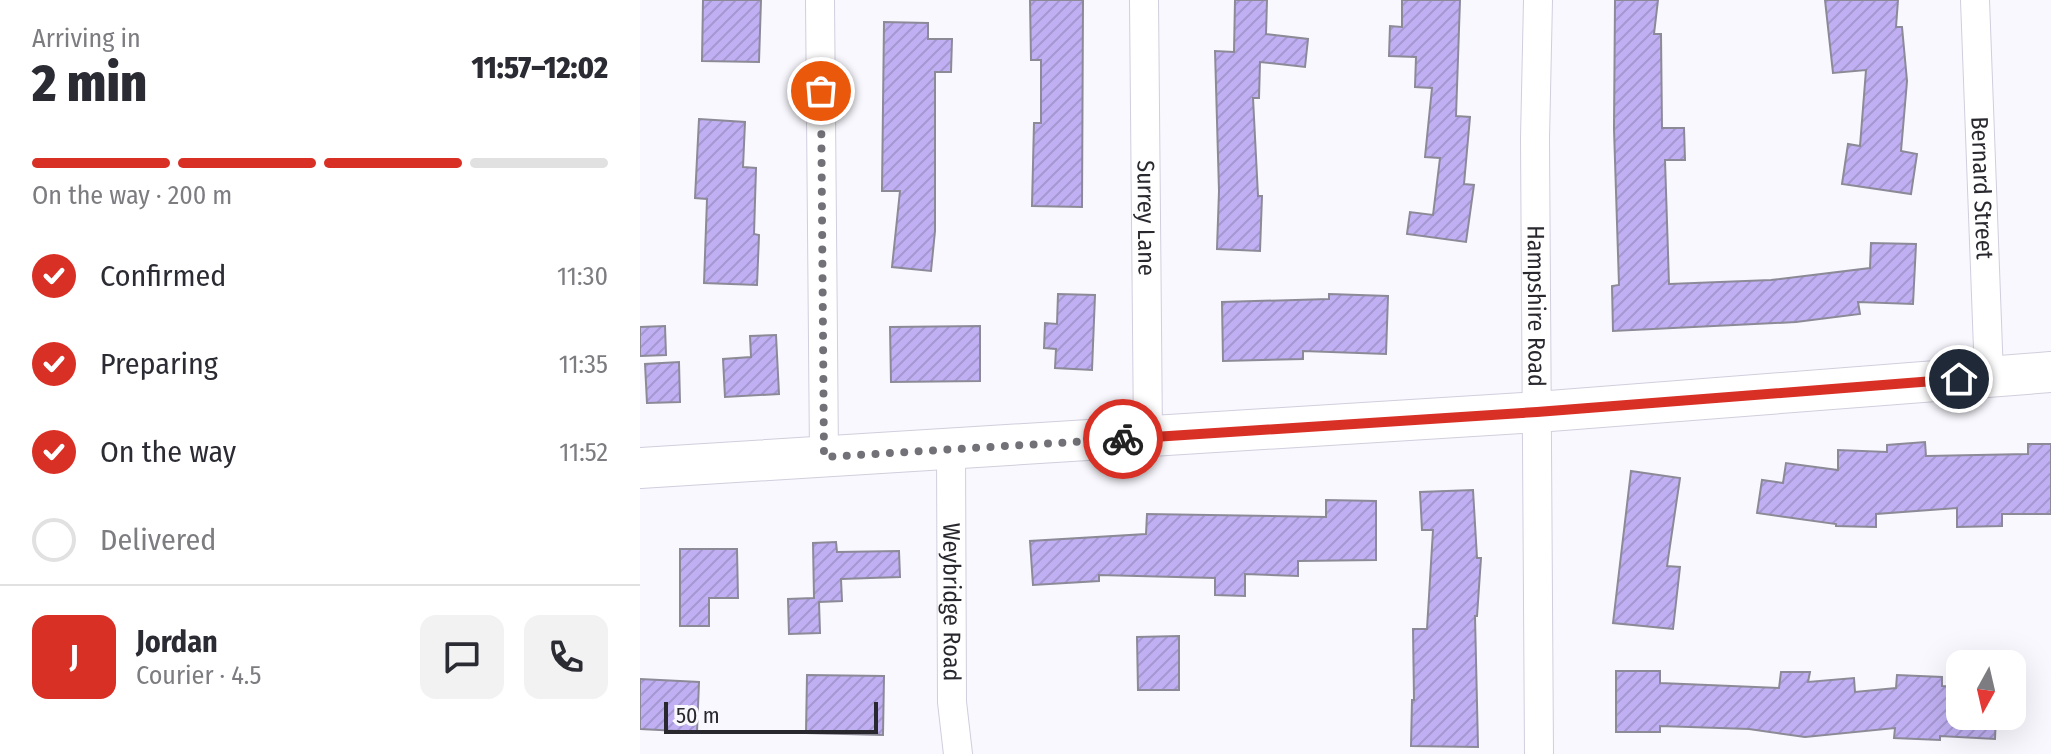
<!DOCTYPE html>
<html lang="en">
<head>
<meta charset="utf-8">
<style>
  :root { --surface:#fff; --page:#f2f2f3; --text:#2b2b33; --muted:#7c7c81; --line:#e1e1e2; --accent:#d93025 }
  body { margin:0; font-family:"Fira Sans Condensed",sans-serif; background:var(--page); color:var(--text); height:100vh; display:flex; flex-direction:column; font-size:30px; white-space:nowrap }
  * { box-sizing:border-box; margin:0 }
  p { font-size:26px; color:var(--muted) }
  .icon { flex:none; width:44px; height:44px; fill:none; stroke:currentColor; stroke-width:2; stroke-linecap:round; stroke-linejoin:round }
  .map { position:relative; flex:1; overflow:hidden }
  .drawer { display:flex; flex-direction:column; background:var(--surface); width:640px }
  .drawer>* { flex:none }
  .needle { width:52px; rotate:188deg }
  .controls { position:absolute; left:1306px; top:650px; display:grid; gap:16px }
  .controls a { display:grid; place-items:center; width:80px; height:80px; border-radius:16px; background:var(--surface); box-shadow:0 8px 32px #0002; font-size:40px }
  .scale { position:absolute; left:24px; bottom:20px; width:214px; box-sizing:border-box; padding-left:8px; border:4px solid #29282e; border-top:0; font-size:22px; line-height:28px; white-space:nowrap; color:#29282e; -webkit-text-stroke:6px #f9f8fe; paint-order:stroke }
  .pin { position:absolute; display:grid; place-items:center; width:68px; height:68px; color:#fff; margin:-34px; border:4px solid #fff; border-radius:50%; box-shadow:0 2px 8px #0007 }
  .courier { position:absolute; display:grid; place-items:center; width:80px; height:80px; margin:-40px; border:6px solid #d93025; border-radius:50%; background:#fff; color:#222; box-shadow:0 2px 10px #0007 }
  .headline em { font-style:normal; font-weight:800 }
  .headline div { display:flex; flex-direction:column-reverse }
  .headline { display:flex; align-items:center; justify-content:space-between; height:136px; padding:0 32px }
  h1 { font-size:52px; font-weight:800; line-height:60px }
  .bar { display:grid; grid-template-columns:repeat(4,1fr); gap:12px 8px; align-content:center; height:96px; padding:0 32px }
  .bar i { height:10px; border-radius:6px; background:var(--line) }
  .bar .current { background:var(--accent) }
  .bar p { grid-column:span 4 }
  .line { display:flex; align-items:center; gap:20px; padding:0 32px; border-top:2px solid var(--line) }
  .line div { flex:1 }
  .round { display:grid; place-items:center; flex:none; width:84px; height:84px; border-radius:16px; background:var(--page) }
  ol { padding:0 32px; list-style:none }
  li { display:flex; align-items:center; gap:24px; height:88px }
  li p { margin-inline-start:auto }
  li .icon { padding:8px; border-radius:50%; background:var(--accent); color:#fff; stroke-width:4 }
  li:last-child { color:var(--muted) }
  li i { width:44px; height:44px; border:4px solid var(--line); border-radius:50% }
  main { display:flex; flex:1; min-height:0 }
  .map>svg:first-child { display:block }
</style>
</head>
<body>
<main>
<section class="drawer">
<div class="headline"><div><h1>2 min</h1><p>Arriving in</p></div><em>11:57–12:02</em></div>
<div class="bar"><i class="current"></i><i class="current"></i><i class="current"></i><i></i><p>On the way · 200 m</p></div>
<ol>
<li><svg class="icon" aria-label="check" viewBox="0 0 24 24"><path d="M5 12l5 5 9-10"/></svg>Confirmed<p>11:30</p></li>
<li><svg class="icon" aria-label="check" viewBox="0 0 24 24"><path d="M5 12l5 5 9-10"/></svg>Preparing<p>11:35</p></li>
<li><svg class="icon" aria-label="check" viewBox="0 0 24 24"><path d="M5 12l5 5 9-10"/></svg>On the way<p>11:52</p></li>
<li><i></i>Delivered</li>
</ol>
<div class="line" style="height:144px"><b class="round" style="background:var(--accent);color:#fff">J</b><div><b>Jordan</b><p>Courier · 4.5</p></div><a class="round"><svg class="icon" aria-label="chat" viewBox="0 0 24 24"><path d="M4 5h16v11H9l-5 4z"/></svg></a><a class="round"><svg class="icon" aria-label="phone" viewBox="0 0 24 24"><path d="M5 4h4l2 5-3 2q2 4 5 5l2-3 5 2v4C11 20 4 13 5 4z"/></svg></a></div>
</section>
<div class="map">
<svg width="1411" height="754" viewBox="0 0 1411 754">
  <defs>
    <pattern id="building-hatch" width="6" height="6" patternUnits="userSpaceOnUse" patternTransform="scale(2)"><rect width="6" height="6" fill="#c0b0f3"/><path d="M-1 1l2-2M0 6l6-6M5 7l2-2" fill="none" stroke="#a597d1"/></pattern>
  </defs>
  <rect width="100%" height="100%" fill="#f9f8fe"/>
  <path fill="url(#building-hatch)" stroke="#8c8a97" stroke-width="2" d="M 63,0 L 121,0 L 119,62 L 62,61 Z
    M 390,0 L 443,0 L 442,207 L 392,206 L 394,123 L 401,123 L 401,60 L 391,60 Z
    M 595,0 L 627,0 L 626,34 L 668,39 L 665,67 L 620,62 L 619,98 L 613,98 L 618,196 L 622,196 L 620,251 L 577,249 L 579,191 L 575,51 L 594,52 Z
    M 762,0 L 820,0 L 816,116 L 830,117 L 824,184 L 834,185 L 826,242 L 767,234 L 770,212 L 793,215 L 800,158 L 785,157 L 792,88 L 775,87 L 776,57 L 749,56 L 750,26 L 762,27 Z
    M 975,0 L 1018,0 L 1014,34 L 1021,34 L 1022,128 L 1044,128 L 1045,160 L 1025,160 L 1029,284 L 1131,280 L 1230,268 L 1231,243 L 1276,244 L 1273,304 L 1218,302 L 1220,314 L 1156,322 L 973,331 L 972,286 L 979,285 L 974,129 Z
    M 1185,0 L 1258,0 L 1256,27 L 1262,27 L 1267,81 L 1261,151 L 1277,154 L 1271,194 L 1202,184 L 1208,144 L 1220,146 L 1226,70 L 1193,73 Z
    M 244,22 L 288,23 L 288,39 L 312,39 L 311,72 L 295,72 L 295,231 L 291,271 L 252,267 L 260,191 L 242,191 Z
    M 59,119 L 105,122 L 103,167 L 116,168 L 114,234 L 119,235 L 117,285 L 64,283 L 67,199 L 55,198 Z
    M 418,294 L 455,295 L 452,370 L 415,368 L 416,349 L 404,348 L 405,323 L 417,324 Z
    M 689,294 L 748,296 L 746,354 L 663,351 L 663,359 L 583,361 L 582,302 L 689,299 Z
    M 25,326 L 26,355 L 0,356 L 0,327 Z
    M 340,326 L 340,381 L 251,382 L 250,327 Z
    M 136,335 L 139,394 L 85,397 L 83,359 L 111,357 L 110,336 Z
    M 39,362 L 40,402 L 7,403 L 5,364 Z
    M 1285,442 L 1286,456 L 1388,454 L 1388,444 L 1411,444 L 1411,514 L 1362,514 L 1362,526 L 1317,527 L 1317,508 L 1236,514 L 1236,527 L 1196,526 L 1196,524 L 1117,513 L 1122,480 L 1143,483 L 1146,463 L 1198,470 L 1198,450 L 1247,452 L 1247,445 Z
    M 991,471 L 1040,478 L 1027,566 L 1040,567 L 1033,629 L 973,623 Z
    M 833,490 L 837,558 L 841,558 L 837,616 L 835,616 L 838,747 L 771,746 L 772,700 L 774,700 L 773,629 L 787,629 L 793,530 L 782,530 L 780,492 Z
    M 686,500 L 736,501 L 736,560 L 658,561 L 658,576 L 605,574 L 605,596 L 575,595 L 575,578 L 459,575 L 459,581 L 393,585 L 390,541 L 506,534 L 507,514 L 686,517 Z
    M 196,542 L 197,552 L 259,551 L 260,577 L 201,579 L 202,601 L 179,602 L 180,633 L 149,634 L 148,599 L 174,598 L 173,543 Z
    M 40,549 L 97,549 L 98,598 L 69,598 L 69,626 L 40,626 Z
    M 539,636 L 539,690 L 498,690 L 497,637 Z
    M 976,671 L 1020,671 L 1020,683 L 1139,688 L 1141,672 L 1170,672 L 1168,682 L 1214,678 L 1215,692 L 1256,688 L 1257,675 L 1302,677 L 1302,686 L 1320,687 L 1320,716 L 1356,716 L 1355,739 L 1300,736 L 1300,740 L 1254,738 L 1255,728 L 1165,737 L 1109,729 L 1020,726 L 1020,732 L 976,732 Z
    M 167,675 L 244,676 L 243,735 L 166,733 Z
    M 0,679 L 59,682 L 57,732 L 0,729 Z"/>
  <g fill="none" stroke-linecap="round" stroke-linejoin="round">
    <g stroke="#d1cedd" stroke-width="30">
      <g id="street">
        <path d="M 180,0 L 184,457"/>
        <path id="s1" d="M 504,0 L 508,437"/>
        <path id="s2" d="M 898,0 L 895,139 L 899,754"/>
        <path id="s3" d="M 1335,0 L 1349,376"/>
        <path id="s4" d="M 311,450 L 312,702 L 318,754"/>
      </g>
    </g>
    <g stroke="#d1cedd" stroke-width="42">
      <path id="secondary" d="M 0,468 L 897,412 L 1411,372"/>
    </g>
    <use href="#street" stroke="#fff" stroke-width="28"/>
    <use href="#secondary" stroke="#fff" stroke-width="40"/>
  </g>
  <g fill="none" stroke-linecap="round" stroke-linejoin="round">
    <path stroke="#727177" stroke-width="8" stroke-dasharray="0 14.4" d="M 181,91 L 184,457 L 483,439"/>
    <path stroke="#d93025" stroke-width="10" d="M 483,439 L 897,412 L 1319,379"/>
  </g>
  <g text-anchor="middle" stroke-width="6" stroke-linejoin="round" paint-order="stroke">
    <g font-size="24" fill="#29282e" stroke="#f9f8fe">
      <text dy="8" stroke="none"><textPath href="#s3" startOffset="188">Bernard Street</textPath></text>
      <text dy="8" stroke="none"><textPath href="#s1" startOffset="218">Surrey Lane</textPath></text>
      <text dy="8" stroke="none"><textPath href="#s2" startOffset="306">Hampshire Road</textPath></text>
      <text dy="8" stroke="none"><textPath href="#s4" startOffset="152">Weybridge Road</textPath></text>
    </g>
  </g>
</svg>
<div class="controls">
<a><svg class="needle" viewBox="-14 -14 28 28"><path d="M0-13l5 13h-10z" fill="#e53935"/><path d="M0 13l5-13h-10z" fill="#7c7c81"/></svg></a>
</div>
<div class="scale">50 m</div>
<div class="pin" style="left:181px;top:91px;background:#ea580c"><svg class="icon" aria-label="bag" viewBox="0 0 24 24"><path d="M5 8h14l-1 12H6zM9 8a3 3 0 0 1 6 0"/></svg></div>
<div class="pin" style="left:1319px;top:379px;background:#1f2937"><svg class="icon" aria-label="home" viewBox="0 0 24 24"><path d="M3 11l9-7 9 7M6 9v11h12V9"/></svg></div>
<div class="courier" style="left:483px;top:439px"><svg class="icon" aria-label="bike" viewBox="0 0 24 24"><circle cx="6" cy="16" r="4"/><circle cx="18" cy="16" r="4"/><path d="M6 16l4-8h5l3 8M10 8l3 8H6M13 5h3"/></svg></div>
</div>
</main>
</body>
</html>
